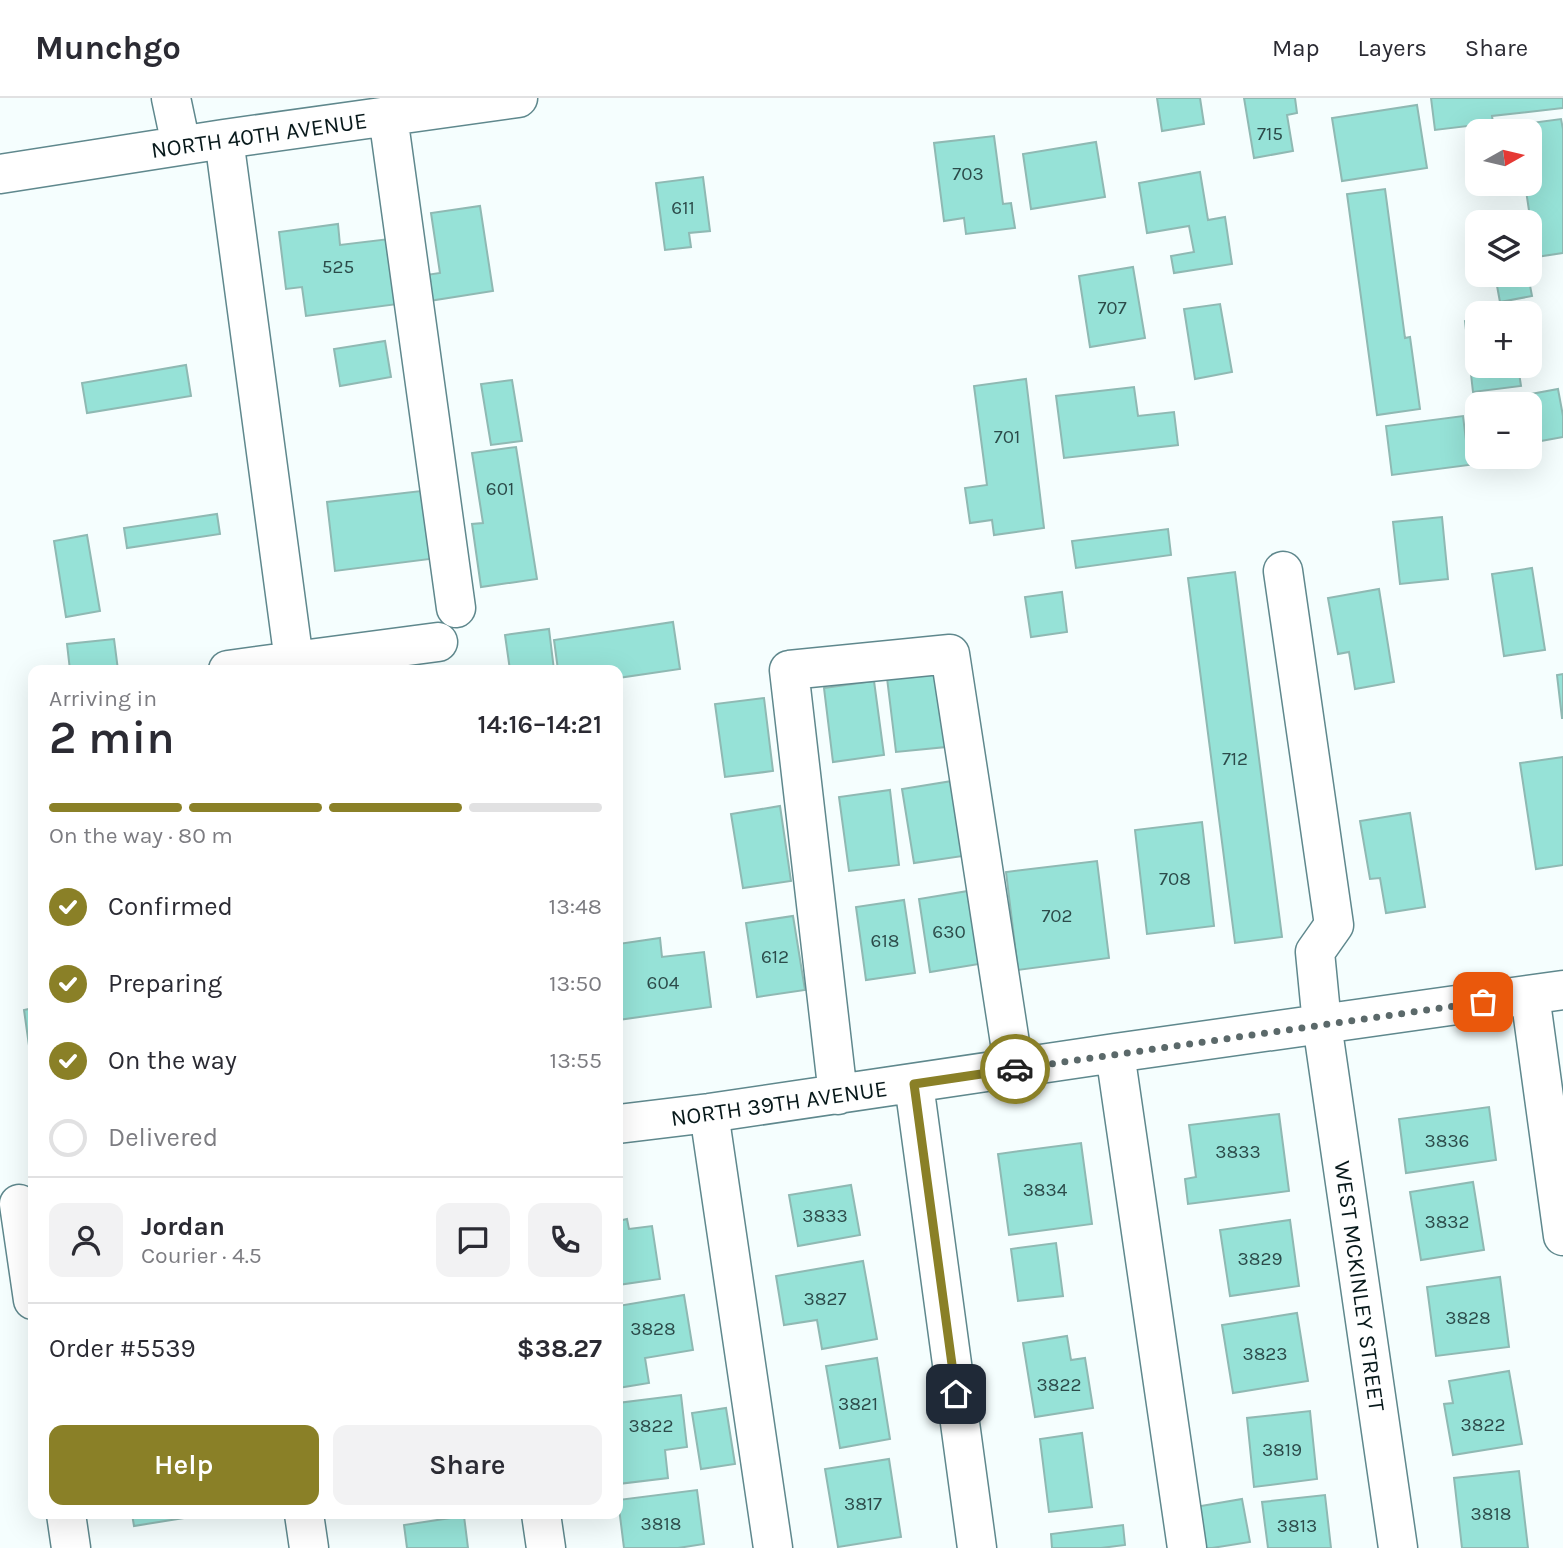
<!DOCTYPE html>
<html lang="en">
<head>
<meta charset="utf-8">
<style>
  :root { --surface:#fff; --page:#f2f2f3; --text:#2b2b33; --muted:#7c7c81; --line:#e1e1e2; --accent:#8a8027 }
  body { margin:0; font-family:Karla,sans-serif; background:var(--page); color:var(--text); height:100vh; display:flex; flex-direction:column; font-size:26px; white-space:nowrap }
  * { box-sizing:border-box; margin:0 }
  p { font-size:23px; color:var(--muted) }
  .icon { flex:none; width:38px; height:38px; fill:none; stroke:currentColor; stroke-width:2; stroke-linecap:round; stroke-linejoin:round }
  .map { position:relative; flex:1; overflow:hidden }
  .details { position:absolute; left:28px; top:567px; width:595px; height:854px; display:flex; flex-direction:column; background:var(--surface); border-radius:14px; box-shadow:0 7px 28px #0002 }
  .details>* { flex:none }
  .needle { width:46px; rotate:82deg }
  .tools { position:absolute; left:1465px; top:21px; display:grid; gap:14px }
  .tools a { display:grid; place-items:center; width:77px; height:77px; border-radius:14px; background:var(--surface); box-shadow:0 7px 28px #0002; font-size:35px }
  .pin { position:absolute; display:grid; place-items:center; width:60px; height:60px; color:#fff; margin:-30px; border-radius:14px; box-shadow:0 4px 10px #0006 }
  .courier { position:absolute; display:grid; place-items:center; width:70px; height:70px; margin:-35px; border:5px solid #8a8027; border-radius:50%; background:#fff; color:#222; box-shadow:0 2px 9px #0007 }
  .overview em { font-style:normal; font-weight:600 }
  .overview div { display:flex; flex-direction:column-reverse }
  .overview { display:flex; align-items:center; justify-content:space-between; height:119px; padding:0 21px }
  h1 { font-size:46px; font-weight:600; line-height:52px }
  .bar { display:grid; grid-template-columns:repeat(4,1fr); gap:10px 7px; align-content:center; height:84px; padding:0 21px }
  .bar i { height:9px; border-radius:5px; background:var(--line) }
  .bar .selected { background:var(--accent) }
  .bar p { grid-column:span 4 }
  .line { display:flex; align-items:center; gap:18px; padding:0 21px; border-top:2px solid var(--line) }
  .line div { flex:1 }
  .round { display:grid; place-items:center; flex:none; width:74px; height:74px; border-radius:14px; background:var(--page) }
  ol { padding:0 21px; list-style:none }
  li { display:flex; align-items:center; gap:21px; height:77px }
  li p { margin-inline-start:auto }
  li .icon { padding:7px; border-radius:50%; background:var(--accent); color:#fff; stroke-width:4 }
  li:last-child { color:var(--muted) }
  li i { width:38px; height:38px; border:4px solid var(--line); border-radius:50% }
  .primary-button { display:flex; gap:14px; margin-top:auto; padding:14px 21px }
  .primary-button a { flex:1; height:80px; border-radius:14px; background:var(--accent); color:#fff; font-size:28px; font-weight:600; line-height:80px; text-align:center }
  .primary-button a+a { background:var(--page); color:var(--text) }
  header { display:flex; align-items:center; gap:42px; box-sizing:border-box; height:98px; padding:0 35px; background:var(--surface); border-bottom:2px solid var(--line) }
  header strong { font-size:33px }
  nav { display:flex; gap:38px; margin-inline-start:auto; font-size:24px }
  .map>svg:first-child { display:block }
</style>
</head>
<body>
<header>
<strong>Munchgo</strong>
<nav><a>Map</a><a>Layers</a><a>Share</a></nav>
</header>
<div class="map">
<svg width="1563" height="1450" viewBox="0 0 1563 1450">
  <rect width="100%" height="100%" fill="#f5fefe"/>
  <path fill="#96e2d7" stroke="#8fb9b3" stroke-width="2" d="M 1157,0 L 1200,0 L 1204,26 L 1162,33 Z
    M 1244,0 L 1295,0 L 1297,15 L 1287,17 L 1293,53 L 1254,60 Z
    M 1431,0 L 1563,0 L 1563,10 L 1492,18 L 1493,25 L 1435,32 Z
    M 1417,7 L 1427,70 L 1342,83 L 1332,20 Z
    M 1561,21 L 1563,31 L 1563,155 L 1536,159 L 1525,86 L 1530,86 L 1530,33 L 1517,33 L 1516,27 Z
    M 994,38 L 1003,106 L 1011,105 L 1015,130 L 966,136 L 964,120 L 944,123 L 934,45 Z
    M 1096,44 L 1105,99 L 1031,111 L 1023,56 Z
    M 1200,74 L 1208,122 L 1225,119 L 1232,166 L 1174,175 L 1171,158 L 1194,154 L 1189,128 L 1147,135 L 1139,85 Z
    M 703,79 L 710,133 L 689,135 L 691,149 L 665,152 L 656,85 Z
    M 1385,91 L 1405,240 L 1410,239 L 1420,311 L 1377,317 L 1347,96 Z
    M 480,108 L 493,193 L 429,203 L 426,177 L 440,175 L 431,115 Z
    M 338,126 L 340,147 L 389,141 L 398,206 L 306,218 L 302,189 L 286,191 L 279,134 Z
    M 1133,169 L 1145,240 L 1090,249 L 1079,178 Z
    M 1495,177 L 1528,177 L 1532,198 L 1500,204 Z
    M 1220,206 L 1232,274 L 1195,281 L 1184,211 Z
    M 1477,221 L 1477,268 L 1518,268 L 1521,288 L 1473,294 L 1465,223 Z
    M 385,243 L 391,279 L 340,288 L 334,251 Z
    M 186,267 L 191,298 L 87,315 L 82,285 Z
    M 1026,281 L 1044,430 L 994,437 L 992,422 L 970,425 L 965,390 L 987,387 L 974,288 Z
    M 512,282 L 522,343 L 491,347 L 481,286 Z
    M 1134,289 L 1138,318 L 1174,314 L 1178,347 L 1064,360 L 1056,298 Z
    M 1558,291 L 1563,318 L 1563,339 L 1530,345 L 1530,306 L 1492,306 L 1492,303 Z
    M 1463,318 L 1469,367 L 1392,377 L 1386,328 Z
    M 516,349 L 537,481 L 481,489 L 472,426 L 483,425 L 472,355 Z
    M 421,393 L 430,461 L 335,473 L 327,404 Z
    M 217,416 L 220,436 L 127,450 L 124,430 Z
    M 1442,419 L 1448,481 L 1400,486 L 1393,424 Z
    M 1168,431 L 1171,457 L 1076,470 L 1072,443 Z
    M 87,437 L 100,513 L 66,519 L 54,443 Z
    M 1532,470 L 1545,552 L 1504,558 L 1492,476 Z
    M 1235,474 L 1282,839 L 1235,845 L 1188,480 Z
    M 1379,491 L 1394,584 L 1355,591 L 1349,554 L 1338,556 L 1328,500 Z
    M 1062,494 L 1067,534 L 1031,539 L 1025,499 Z
    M 673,524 L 680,571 L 618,580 L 618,572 L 558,572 L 554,542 Z
    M 549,531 L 554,572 L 510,572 L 505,537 Z
    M 114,541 L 118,572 L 70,572 L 67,546 Z
    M 938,574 L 946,649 L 896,654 L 887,580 Z
    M 1563,576 L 1563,620 L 1562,620 L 1557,577 Z
    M 874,583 L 884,657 L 833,664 L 824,590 Z
    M 764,600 L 773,673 L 725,679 L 715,606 Z
    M 1563,659 L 1563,767 L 1536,771 L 1520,665 Z
    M 952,683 L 963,758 L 914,765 L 902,691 Z
    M 890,692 L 899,767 L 849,773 L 839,699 Z
    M 780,708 L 791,783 L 743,790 L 731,716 Z
    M 1410,715 L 1425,809 L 1386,815 L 1380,780 L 1370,781 L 1360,723 Z
    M 1202,724 L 1214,828 L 1147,836 L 1135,732 Z
    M 1097,763 L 1109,860 L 1018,872 L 1006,774 Z
    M 968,793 L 979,866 L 930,874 L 919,801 Z
    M 904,802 L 915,875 L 866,882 L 856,809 Z
    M 793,818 L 805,892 L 757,899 L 746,825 Z
    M 660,840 L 662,859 L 704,854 L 711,909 L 618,922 L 618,846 Z
    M 33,910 L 33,976 L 24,912 Z
    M 1489,1009 L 1496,1062 L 1406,1075 L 1399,1021 Z
    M 1279,1016 L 1289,1093 L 1188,1106 L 1185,1081 L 1196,1079 L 1189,1027 Z
    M 1081,1045 L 1092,1126 L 1009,1137 L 998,1056 Z
    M 1473,1084 L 1484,1152 L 1421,1162 L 1410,1094 Z
    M 851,1087 L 860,1137 L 798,1148 L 789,1097 Z
    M 627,1121 L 629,1131 L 652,1128 L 660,1181 L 618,1187 L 618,1123 Z
    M 1290,1122 L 1299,1188 L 1230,1198 L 1220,1132 Z
    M 1056,1145 L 1063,1198 L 1018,1203 L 1011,1151 Z
    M 863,1163 L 877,1241 L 822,1251 L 817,1222 L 784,1227 L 776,1178 Z
    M 1500,1179 L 1509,1249 L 1436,1258 L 1427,1189 Z
    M 684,1197 L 693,1252 L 645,1260 L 649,1285 L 618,1290 L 618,1208 Z
    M 1297,1215 L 1308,1283 L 1233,1295 L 1222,1227 Z
    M 1067,1238 L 1071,1262 L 1085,1260 L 1093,1310 L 1035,1319 L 1023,1245 Z
    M 877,1260 L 890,1341 L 840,1350 L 826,1268 Z
    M 1509,1273 L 1522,1346 L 1453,1357 L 1444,1306 L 1453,1305 L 1449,1283 Z
    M 681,1297 L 687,1349 L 665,1352 L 668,1380 L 618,1386 L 618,1305 Z
    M 726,1310 L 735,1366 L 701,1371 L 692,1315 Z
    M 1310,1313 L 1317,1381 L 1254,1389 L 1247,1320 Z
    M 1082,1335 L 1092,1409 L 1049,1414 L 1040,1341 Z
    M 889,1361 L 901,1439 L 838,1449 L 825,1371 Z
    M 1519,1373 L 1528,1450 L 1462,1450 L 1454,1380 Z
    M 697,1392 L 704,1446 L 678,1450 L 624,1450 L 618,1402 Z
    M 1325,1397 L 1331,1450 L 1268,1450 L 1262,1404 Z
    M 1242,1401 L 1250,1444 L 1212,1450 L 1202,1450 L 1195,1409 Z
    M 132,1416 L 209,1416 L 134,1428 Z
    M 464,1418 L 468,1450 L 407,1450 L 404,1427 Z
    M 1123,1427 L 1125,1447 L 1101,1450 L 1052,1450 L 1051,1436 Z"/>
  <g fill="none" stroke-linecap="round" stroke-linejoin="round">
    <g stroke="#5f888d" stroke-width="41">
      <path id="minor" d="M 171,0 L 181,47
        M 388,18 L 456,510
        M 224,41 L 294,563 L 228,572
        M 0,76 L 224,41 L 518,0
        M 1283,473 L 1334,827 L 1315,854 L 1322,926 L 1398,1450
        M 294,563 L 438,544
        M 1530,897 L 1563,1138
        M 1115,955 L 1187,1450
        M 914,986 L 977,1450
        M 838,997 L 789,572 L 950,556 L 1014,971
        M 709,1015 L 773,1450
        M 618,1026 L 709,1015 L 1115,955 L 1563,892
        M 19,1106 L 33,1202
        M 66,1416 L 71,1450
        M 304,1416 L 309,1450
        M 541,1416 L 546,1450"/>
    </g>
    <use href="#minor" stroke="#fff" stroke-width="38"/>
  </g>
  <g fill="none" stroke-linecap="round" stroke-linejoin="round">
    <path stroke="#5b696a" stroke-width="7" stroke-dasharray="0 12.6" d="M 1015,971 L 1483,904"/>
    <path stroke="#8a8027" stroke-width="9" d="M 956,1296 L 914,986 L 1015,971"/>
  </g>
  <g text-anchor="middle" stroke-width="6" stroke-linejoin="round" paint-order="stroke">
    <g font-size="19" fill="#2c4b4a">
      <text x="1270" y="42">715</text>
      <text x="968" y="82">703</text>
      <text x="683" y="116">611</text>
      <text x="338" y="175">525</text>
      <text x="1112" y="216">707</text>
      <text x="1007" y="345">701</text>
      <text x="500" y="397">601</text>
      <text x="1235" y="667">712</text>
      <text x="1175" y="787">708</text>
      <text x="1057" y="824">702</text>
      <text x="949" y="840">630</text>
      <text x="885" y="849">618</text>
      <text x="775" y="865">612</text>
      <text x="663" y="891">604</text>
      <text x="1447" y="1049">3836</text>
      <text x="1238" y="1060">3833</text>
      <text x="1045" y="1098">3834</text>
      <text x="825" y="1124">3833</text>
      <text x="1447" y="1130">3832</text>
      <text x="1260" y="1167">3829</text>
      <text x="825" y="1207">3827</text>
      <text x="1468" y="1226">3828</text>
      <text x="653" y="1237">3828</text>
      <text x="1265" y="1262">3823</text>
      <text x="1059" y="1293">3822</text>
      <text x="858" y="1312">3821</text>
      <text x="1483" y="1333">3822</text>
      <text x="651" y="1334">3822</text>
      <text x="1282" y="1358">3819</text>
      <text x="863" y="1412">3817</text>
      <text x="1491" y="1422">3818</text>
      <text x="661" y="1432">3818</text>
      <text x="1297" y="1434">3813</text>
    </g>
    <g font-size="23" fill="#08191b" stroke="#fff">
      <text transform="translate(259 37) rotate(-8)" y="8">NORTH 40TH AVENUE</text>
      <text transform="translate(779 1005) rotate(-8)" y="8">NORTH 39TH AVENUE</text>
      <text transform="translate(1360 1188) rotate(82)" y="8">WEST MCKINLEY STREET</text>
    </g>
  </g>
</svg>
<div class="tools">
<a><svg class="needle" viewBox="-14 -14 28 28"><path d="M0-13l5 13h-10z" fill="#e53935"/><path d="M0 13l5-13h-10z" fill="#7c7c81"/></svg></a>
<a><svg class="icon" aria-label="layers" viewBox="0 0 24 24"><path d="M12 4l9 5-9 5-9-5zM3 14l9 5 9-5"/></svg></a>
<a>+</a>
<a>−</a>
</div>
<div class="pin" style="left:1483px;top:904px;background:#ea580c"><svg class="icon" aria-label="bag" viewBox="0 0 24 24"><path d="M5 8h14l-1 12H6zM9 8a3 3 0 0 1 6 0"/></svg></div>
<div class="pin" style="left:956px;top:1296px;background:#1f2937"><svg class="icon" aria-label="home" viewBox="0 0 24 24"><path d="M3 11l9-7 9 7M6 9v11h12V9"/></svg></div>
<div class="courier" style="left:1015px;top:971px"><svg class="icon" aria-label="car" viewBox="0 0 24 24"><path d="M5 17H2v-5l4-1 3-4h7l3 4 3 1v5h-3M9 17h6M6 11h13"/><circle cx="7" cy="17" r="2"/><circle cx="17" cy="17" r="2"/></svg></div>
<section class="details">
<div class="overview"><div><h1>2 min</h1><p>Arriving in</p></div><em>14:16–14:21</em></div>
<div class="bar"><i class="selected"></i><i class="selected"></i><i class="selected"></i><i></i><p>On the way · 80 m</p></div>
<ol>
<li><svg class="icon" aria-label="check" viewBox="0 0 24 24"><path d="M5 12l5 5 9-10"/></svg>Confirmed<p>13:48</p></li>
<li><svg class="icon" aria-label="check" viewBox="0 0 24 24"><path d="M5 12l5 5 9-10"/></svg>Preparing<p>13:50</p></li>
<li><svg class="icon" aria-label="check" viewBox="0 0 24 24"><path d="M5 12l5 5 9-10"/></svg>On the way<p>13:55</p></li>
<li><i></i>Delivered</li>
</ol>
<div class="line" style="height:126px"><a class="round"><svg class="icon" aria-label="person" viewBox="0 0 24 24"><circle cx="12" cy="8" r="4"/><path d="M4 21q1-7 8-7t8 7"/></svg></a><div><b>Jordan</b><p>Courier · 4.5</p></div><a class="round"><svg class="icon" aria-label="chat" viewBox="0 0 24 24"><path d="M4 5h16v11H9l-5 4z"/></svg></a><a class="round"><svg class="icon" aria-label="phone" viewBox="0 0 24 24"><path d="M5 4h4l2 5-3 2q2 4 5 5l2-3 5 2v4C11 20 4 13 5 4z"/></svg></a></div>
<div class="line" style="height:91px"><div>Order #5539</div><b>$38.27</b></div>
<div class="primary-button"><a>Help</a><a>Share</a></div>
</section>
</div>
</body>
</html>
